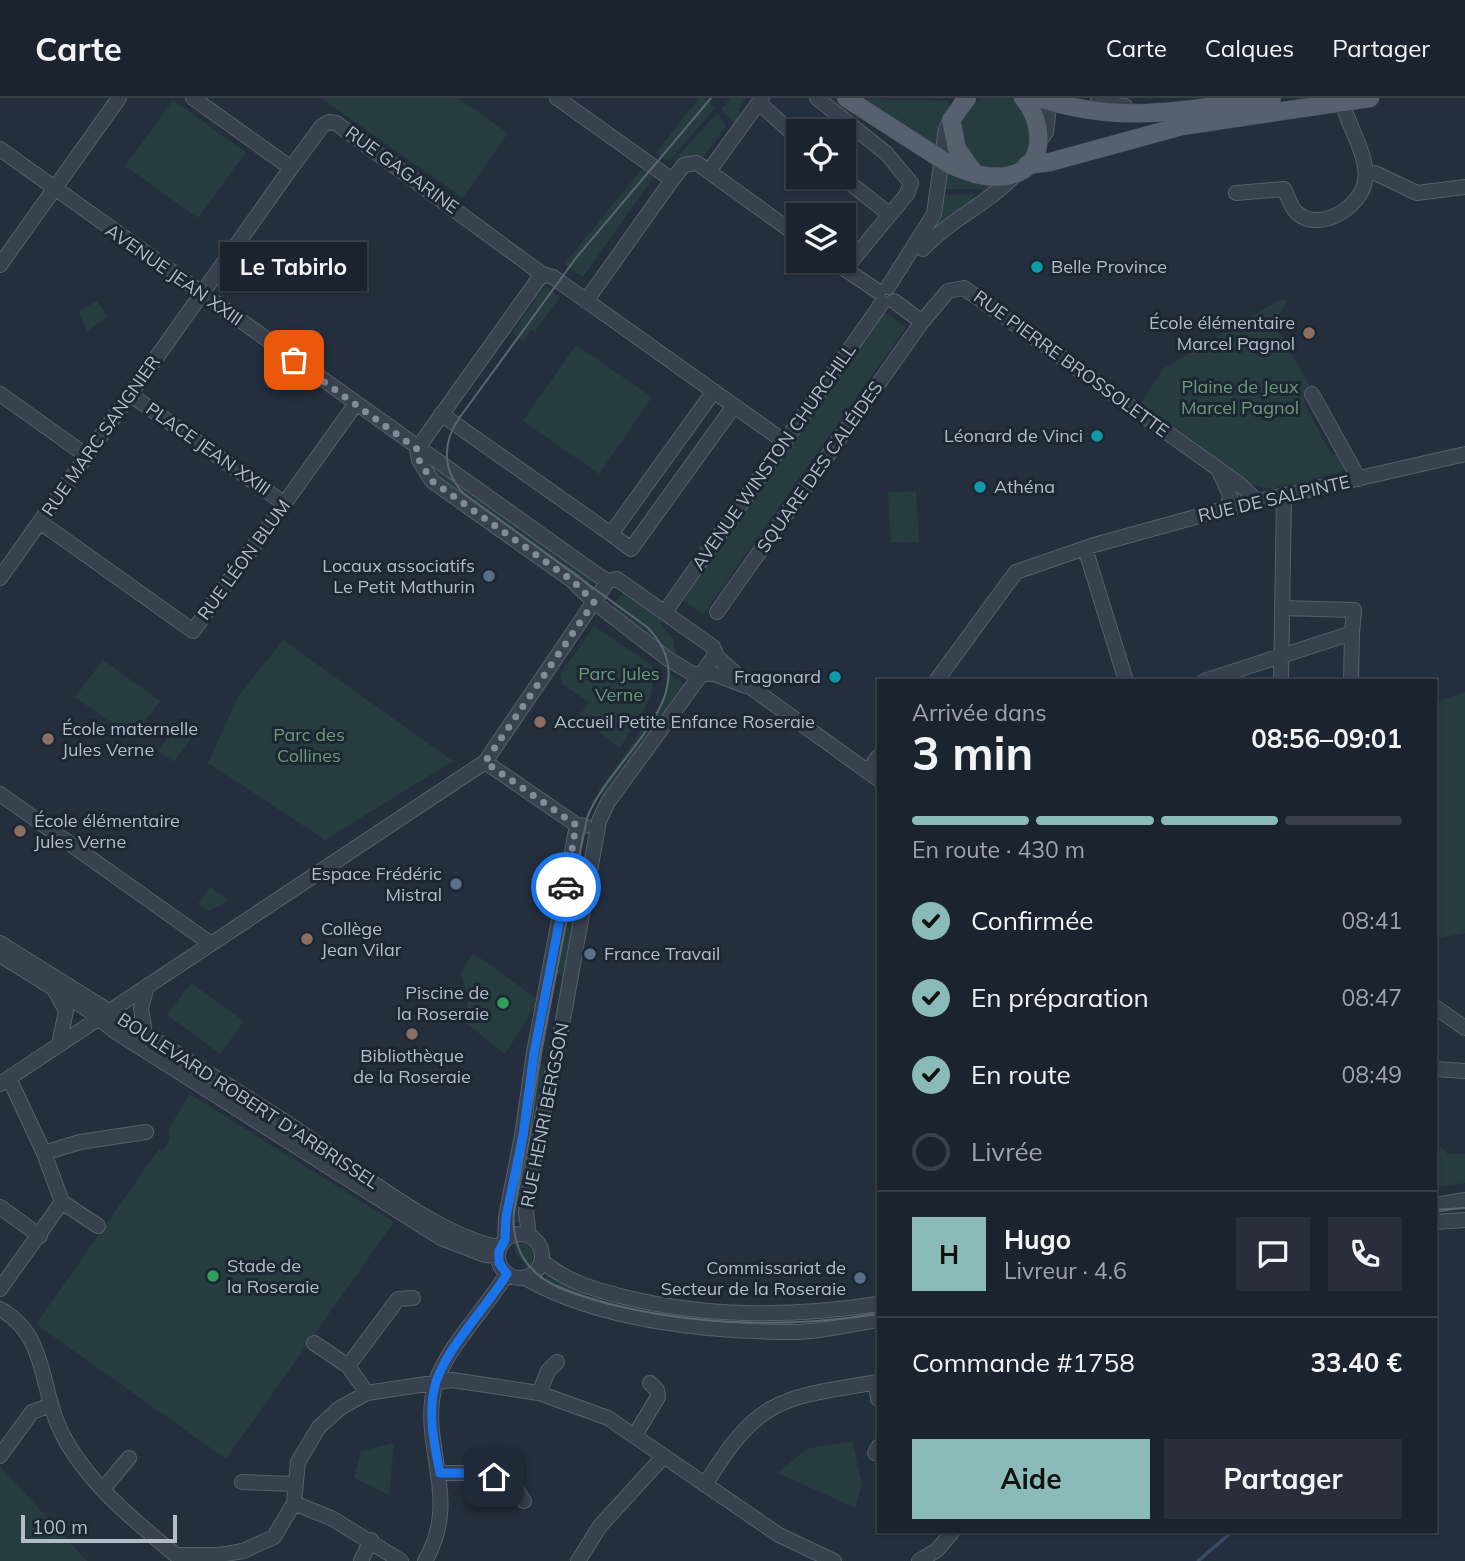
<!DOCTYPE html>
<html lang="fr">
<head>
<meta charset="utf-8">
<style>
  :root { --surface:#1b232e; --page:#282f3a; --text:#f1f3f6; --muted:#a0a4aa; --line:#39404a; --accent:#8bbbb9 }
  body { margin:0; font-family:Mulish,sans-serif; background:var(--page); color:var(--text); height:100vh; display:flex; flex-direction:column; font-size:26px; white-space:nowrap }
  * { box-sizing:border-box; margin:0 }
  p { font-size:23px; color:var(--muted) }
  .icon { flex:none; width:38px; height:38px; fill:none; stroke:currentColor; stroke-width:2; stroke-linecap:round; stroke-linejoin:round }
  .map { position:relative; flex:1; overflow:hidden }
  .panel { position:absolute; left:877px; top:581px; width:560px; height:854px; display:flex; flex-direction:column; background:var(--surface); border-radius:0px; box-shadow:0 2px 5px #0004,0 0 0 2px var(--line) }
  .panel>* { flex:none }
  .buttons { position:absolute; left:786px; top:21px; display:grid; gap:14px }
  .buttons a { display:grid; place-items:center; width:70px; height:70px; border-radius:0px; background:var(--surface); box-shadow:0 2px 5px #0004,0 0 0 2px var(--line); font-size:35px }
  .scale { position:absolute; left:21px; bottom:18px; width:156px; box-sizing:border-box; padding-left:7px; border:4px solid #b4bcc9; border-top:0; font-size:19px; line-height:24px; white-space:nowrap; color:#b4bcc9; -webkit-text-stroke:5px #1d2633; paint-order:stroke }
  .pin { position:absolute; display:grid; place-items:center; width:60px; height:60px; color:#fff; margin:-30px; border-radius:14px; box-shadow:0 4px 10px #0006 }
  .courier { position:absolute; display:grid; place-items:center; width:70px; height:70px; margin:-35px; border:5px solid #1a73e8; border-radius:50%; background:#fff; color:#222; box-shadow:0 2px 9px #0007 }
  .bubble { position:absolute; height:49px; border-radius:0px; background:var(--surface); box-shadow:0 2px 5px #0004,0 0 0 2px var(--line); font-size:23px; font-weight:700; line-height:49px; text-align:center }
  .summary em { font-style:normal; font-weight:700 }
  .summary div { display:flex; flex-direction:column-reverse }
  .summary { display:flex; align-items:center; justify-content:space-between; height:119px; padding:0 35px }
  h1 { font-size:46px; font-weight:700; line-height:52px }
  .bar { display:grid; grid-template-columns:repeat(4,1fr); gap:10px 7px; align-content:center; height:84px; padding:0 35px }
  .bar i { height:9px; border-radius:5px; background:var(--line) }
  .bar .on { background:var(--accent) }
  .bar p { grid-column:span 4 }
  .line { display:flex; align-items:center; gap:18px; padding:0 35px; border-top:2px solid var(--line) }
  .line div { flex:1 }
  .round { display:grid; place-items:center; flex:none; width:74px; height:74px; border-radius:0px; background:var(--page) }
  ol { padding:0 35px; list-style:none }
  li { display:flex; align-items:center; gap:21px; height:77px }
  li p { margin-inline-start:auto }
  li .icon { padding:7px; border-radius:50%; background:var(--accent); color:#111; stroke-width:4 }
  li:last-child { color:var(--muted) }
  li i { width:38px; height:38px; border:4px solid var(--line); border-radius:50% }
  .action { display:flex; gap:14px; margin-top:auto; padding:14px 35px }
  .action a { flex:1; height:80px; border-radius:0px; background:var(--accent); color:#111; font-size:28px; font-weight:700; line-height:80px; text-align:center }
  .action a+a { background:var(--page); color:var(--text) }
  header { display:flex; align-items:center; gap:42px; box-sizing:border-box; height:98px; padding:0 35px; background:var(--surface); border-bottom:2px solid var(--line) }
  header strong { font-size:33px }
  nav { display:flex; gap:38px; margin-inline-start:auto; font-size:24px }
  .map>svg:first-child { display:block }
</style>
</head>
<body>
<header>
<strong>Carte</strong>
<nav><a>Carte</a><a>Calques</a><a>Partager</a></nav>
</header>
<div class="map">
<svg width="1465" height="1463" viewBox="0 0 1465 1463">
  <rect width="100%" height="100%" fill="#242f3e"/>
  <path fill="#263c3f" d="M959 35a37 37 0 1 1 74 0a37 37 0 1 1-74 0Z
    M 321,0 L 458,0 L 508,35 L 463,100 Z
    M 699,0 L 704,0 L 715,10 L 672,60 L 666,62 L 658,56 L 658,52 Z
    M 731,0 L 746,0 L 738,12 L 744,17 L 736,28 L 721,11 Z
    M 856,0 L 948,3 L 950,7 L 940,50 Z
    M 173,2 L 246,54 L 198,120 L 125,68 Z
    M 718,14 L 726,28 L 701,62 L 678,66 L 674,62 Z
    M 642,71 L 653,80 L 583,179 L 564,166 Z
    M 946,76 L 994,87 L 984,97 L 981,91 L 943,91 Z
    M 973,96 L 976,102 L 933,136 L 930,133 L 943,97 Z
    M 545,188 L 560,199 L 535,234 L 531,232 L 523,244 L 512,235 Z
    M 1279,202 L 1288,202 L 1274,226 L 1310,288 L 1304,297 L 1304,304 L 1332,358 L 1337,355 L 1344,370 L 1341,374 L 1271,391 L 1250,386 L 1140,306 L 1164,270 Z
    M 97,203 L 107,218 L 87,234 L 79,213 Z
    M 882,213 L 906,229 L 703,517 L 680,500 Z
    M 576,247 L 652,299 L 599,376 L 523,323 Z
    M 433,363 L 595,479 L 588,489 L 446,388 L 427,371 Z
    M 916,393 L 919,444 L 891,445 L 888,394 Z
    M 625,491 L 661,520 L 661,526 L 673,541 L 676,560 L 610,512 Z
    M 594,528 L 653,568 C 658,599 636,624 620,650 L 579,618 L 589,604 L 562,586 L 561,575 Z
    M 283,542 L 453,663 L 325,742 L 208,665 L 239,597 Z
    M 103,562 L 160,603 L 133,640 L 75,599 Z
    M 667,574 L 687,588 L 606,700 L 598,694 L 659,608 L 665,594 Z
    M 1465,594 L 1465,835 L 1435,841 L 1435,604 Z
    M 180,621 L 196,633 L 174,664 L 158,653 Z
    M 574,766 L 587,768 L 567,879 L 553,876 Z
    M 210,789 L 229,803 L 208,813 L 198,806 Z
    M 473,855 L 539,902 L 505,956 L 466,925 L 468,900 L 461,875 Z
    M 191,885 L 244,923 L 220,956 L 167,917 Z
    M 536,965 L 551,968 L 521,1124 L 511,1125 Z
    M 190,996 L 394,1124 L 226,1361 L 36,1226 L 159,1051 L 162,1053 L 170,1042 L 169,1030 Z
    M 1435,1038 L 1438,1046 L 1448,1056 L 1465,1056 L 1465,1085 L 1435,1089 Z
    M 523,1143 L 534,1154 L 532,1165 L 528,1170 L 516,1156 L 513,1144 Z
    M 548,1176 L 565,1185 L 793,1220 L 793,1227 C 712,1227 617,1222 544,1182 Z
    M 852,1343 L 862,1386 L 855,1410 L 778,1375 L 806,1351 Z
    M 394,1345 L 389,1397 L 354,1380 L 361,1353 Z
    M 0,1368 L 87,1463 L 0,1463 Z"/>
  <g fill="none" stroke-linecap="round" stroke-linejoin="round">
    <path stroke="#394c67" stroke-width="3.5" d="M 1198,1463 L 1233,1433"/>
    <g stroke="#565f6c" stroke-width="16">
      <path id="minor" d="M 193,0 L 291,70
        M 557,0 L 672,82 L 684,67 L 697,65 L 798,138
        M 817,0 L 886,55 L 911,85 L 907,96 L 845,171
        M 1098,0 L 1108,6 L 1125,8
        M 759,5 L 798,40
        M 1041,41 L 1046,34 L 1050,0
        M 0,51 L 599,478 L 608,483 L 617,481 L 713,549 L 717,559 L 753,591 L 878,681
        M 709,73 L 762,0
        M 1375,75 L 1417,95 L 1465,89
        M 842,79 L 889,116
        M 1236,95 L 1284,91 C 1288,98 1291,110 1297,115 C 1320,135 1361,109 1365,83 C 1369,58 1348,28 1342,4
        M 923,151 C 950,121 988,106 1015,77
        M 833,163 L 879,194
        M 0,167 L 119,0
        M 888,189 L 934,116 L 946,31 L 951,22
        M 586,203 L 672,82
        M 894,203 L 922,224 L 948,193 L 964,190 L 1238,385 L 1257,403
        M 714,293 L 611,436 L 631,451 L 734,308
        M 0,296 L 87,358
        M 1312,296 L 1359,381
        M 131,297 L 285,406
        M 441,316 L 611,436
        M 417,351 L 419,362 L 432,383 L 573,483 L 594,504 L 668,561 L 693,576 L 714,576 L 746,588
        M 417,351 L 542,176
        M 1219,373 L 1230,397 L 1228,410
        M 40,424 L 193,533 L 355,307
        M 1085,450 L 1126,583
        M 0,480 L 291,70 L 322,28 L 329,24 L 336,25 L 542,176 L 553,179 L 785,344
        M 665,514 L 882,205
        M 717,514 L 922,224
        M 936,583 L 1016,474 L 1094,447 L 1228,410 L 1465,356
        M 1204,583 L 1352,535 L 1354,512 L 1282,510
        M 1281,583 L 1284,397
        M 1351,583 L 1352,535
        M 485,664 L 577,727 L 585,728
        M 868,673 L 878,659
        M 0,696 L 211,846
        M 0,845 C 97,906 194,965 290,1027 C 345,1063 438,1140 500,1149
        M 0,857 L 85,910 L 116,934 L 441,1140 L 485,1157 L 498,1158
        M 55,893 L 66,913 L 59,947
        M 1435,909 L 1465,930
        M 145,936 L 141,910 L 147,888
        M 1435,971 L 1465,973
        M 0,986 L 485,664 L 608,483
        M 44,1055 L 80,1044 L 146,1034
        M 62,1104 L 98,1128
        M 1435,1107 L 1465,1102
        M 0,1109 L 40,1138
        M 1435,1124 L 1465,1122
        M498 1158a22 22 0 1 1 44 0a22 22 0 1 1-44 0Z
        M 529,1138 L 526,1114 L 537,1042 L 558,949 L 599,723 L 608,704 L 716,556
        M 505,1142 L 506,1119 L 522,1038 L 534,955 L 577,727
        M 542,1163 C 567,1184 593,1191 624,1199 C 708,1220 793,1219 878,1206
        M 525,1180 C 600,1223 709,1234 794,1234 C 822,1234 851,1226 878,1222
        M 0,1191 L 62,1104 L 44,1055 L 9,980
        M 0,1211 C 38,1232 40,1268 51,1306 C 56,1326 67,1347 79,1363 C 106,1401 147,1433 183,1463
        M 314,1245 L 348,1268
        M 876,1285 L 878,1301
        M 367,1295 L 348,1268 L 398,1201 L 413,1200
        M 539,1295 L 548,1273 L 557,1264
        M 635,1337 L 658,1299 L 657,1292 L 650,1285
        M 875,1355 L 878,1349
        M 0,1358 L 32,1314 L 51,1307
        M 440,1375 L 467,1375 L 513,1386 L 524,1403
        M 242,1384 L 293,1386
        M 705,1387 C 759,1298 782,1300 878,1284
        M 103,1391 L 129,1360
        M 294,1405 L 333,1421 L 401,1463
        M 176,1457 L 220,1457 L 243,1453 L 274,1439 L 294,1405 L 298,1364 L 319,1329 L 340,1310 L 367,1295 L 452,1282 L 539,1295 L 608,1320 L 779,1437 L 834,1463
        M 361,1463 L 371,1442
        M 425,1463 C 463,1398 417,1346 436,1284 C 446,1251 488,1207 507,1176
        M 578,1463 L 600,1428 L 664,1358
        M 919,1463 L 937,1452 L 953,1433"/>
    </g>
    <g stroke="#414a57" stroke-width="19">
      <path id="major" d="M 846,0 L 947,65 C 966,74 990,83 1011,77 C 1048,68 1043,22 1023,0
        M 967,0 L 951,22 L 957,51 L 975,76
        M 1039,0 C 1125,28 1185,11 1272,0
        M 1027,67 L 1050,64 L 1182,28 L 1370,0"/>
    </g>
    <use href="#minor" stroke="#38414e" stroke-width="14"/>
    <use href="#major" stroke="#56606e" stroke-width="18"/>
    <path stroke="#5a6575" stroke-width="2" d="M 711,0 L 576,160 L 460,319 C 442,344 442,372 463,395 L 647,529 C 713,595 610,659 587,720 L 541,951 L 514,1113 C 512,1136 518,1159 536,1175 C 555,1192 585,1199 609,1206 C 699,1228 787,1230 878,1216
      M 1435,1112 L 1465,1110"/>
  </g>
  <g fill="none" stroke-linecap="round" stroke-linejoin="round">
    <path stroke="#828b98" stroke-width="7" stroke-dasharray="0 12.6" d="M 294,262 L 417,351 L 419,362 L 432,383 L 573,483 L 594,504 L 485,664 L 576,727 L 566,789"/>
    <path stroke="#1a73e8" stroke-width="9" d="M 494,1379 L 467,1375 L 440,1375 C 434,1346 427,1313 436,1284 C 446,1251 488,1207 507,1176 L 499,1165 L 499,1153 L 505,1142 L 506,1119 L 523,1037 L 534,955 L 566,789"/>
  </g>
  <g fill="#0f9aa8" stroke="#1d2633" stroke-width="2.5">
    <circle cx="1037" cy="169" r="7"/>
    <circle cx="1097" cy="338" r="7"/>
    <circle cx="980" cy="389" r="7"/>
    <circle cx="835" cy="579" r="7"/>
  </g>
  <g fill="#8d6e63" stroke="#1d2633" stroke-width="2.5">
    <circle cx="1309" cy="235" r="7"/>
    <circle cx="540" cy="624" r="7"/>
    <circle cx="48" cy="641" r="7"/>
    <circle cx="20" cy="733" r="7"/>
    <circle cx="307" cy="841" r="7"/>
    <circle cx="412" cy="936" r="7"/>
  </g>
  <g fill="#5c6f8a" stroke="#1d2633" stroke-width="2.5">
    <circle cx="489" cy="478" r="7"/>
    <circle cx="456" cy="786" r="7"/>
    <circle cx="590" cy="856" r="7"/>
    <circle cx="860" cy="1180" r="7"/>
  </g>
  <g fill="#2e9e5b" stroke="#1d2633" stroke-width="2.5">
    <circle cx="503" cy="905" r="7"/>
    <circle cx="213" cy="1178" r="7"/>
  </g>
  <g text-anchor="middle" stroke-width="6" stroke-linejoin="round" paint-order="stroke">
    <g font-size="18" fill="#b4bcc9" stroke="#1d2633">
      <text transform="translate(402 72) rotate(36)" y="6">RUE GAGARINE</text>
      <text transform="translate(174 177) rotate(35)" y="6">AVENUE JEAN XXIII</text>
      <text transform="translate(1071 266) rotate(36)" y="6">RUE PIERRE BROSSOLETTE</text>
      <text transform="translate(101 338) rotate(-55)" y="6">RUE MARC SANGNIER</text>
      <text transform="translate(208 351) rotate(35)" y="6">PLACE JEAN XXIII</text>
      <text transform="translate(774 359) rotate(-55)" y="6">AVENUE WINSTON CHURCHILL</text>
      <text transform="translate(820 369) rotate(-55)" y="6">SQUARE DES CALÉIDES</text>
      <text transform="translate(1274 401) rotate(-13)" y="6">RUE DE SALPINTE</text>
      <text transform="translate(244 462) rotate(-54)" y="6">RUE LÉON BLUM</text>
      <text transform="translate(248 1003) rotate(33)" y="6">BOULEVARD ROBERT D'ARBRISSEL</text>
      <text transform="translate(545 1017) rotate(-79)" y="6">RUE HENRI BERGSON</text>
    </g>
    <g font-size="18" fill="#b4bcc9" stroke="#1d2633" text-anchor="start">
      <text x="1051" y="175">Belle Province</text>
      <text x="1295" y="231" text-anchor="end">École élémentaire<tspan x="1295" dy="21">Marcel Pagnol</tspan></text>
      <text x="1083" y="344" text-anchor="end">Léonard de Vinci</text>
      <text x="994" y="395">Athéna</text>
      <text x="475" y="474" text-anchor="end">Locaux associatifs<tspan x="475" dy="21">Le Petit Mathurin</tspan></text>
      <text x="821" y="585" text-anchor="end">Fragonard</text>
      <text x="554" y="630">Accueil Petite Enfance Roseraie</text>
      <text x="62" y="637">École maternelle<tspan x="62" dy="21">Jules Verne</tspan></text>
      <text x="34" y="729">École élémentaire<tspan x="34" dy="21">Jules Verne</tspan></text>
      <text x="442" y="782" text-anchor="end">Espace Frédéric<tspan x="442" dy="21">Mistral</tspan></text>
      <text x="321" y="837">Collège<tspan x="321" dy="21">Jean Vilar</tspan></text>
      <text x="604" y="862">France Travail</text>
      <text x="489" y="901" text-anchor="end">Piscine de<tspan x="489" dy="21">la Roseraie</tspan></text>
      <text x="412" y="964" text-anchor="middle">Bibliothèque<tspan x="412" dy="21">de la Roseraie</tspan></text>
      <text x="227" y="1174">Stade de<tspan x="227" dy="21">la Roseraie</tspan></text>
      <text x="846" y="1176" text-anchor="end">Commissariat de<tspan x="846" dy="21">Secteur de la Roseraie</tspan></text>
    </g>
    <g font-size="18" fill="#6b9a76" stroke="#1d2633">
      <text x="1240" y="295">Plaine de Jeux<tspan x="1240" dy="21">Marcel Pagnol</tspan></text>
      <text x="619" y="582">Parc Jules<tspan x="619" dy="21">Verne</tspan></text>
      <text x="309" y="643">Parc des<tspan x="309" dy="21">Collines</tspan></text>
    </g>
  </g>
</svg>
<div class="buttons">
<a><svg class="icon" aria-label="locate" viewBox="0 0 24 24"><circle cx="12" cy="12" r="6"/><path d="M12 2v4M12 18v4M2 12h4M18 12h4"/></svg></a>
<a><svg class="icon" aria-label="layers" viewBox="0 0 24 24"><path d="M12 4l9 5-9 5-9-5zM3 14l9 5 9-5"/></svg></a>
</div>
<div class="scale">100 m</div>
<div class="pin" style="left:294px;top:262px;background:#ea580c"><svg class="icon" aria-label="bag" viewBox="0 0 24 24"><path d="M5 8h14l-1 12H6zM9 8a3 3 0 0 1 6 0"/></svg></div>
<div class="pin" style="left:494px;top:1379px;background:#1f2937"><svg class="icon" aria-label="home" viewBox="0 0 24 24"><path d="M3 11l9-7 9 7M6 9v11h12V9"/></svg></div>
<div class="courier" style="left:566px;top:789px"><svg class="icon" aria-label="car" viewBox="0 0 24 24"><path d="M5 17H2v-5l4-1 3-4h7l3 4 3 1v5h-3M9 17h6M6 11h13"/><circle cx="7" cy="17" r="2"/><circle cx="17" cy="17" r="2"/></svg></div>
<div class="bubble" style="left:220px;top:144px;width:147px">Le Tabirlo</div>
<section class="panel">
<div class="summary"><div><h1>3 min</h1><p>Arrivée dans</p></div><em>08:56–09:01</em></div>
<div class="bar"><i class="on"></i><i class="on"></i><i class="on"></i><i></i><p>En route · 430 m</p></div>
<ol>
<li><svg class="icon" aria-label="check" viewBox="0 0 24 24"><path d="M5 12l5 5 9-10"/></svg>Confirmée<p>08:41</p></li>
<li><svg class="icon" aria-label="check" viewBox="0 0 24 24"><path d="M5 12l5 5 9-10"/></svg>En préparation<p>08:47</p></li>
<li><svg class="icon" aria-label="check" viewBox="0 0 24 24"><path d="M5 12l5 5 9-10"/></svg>En route<p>08:49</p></li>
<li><i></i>Livrée</li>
</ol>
<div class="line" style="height:126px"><b class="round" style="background:var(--accent);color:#111">H</b><div><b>Hugo</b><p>Livreur · 4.6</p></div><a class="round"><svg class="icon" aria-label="chat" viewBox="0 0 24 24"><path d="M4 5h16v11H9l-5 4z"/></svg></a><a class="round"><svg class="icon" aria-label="phone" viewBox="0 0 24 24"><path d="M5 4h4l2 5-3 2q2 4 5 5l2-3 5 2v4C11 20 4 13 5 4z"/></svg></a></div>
<div class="line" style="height:91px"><div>Commande #1758</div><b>33.40 €</b></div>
<div class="action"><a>Aide</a><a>Partager</a></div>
</section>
</div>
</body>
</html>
